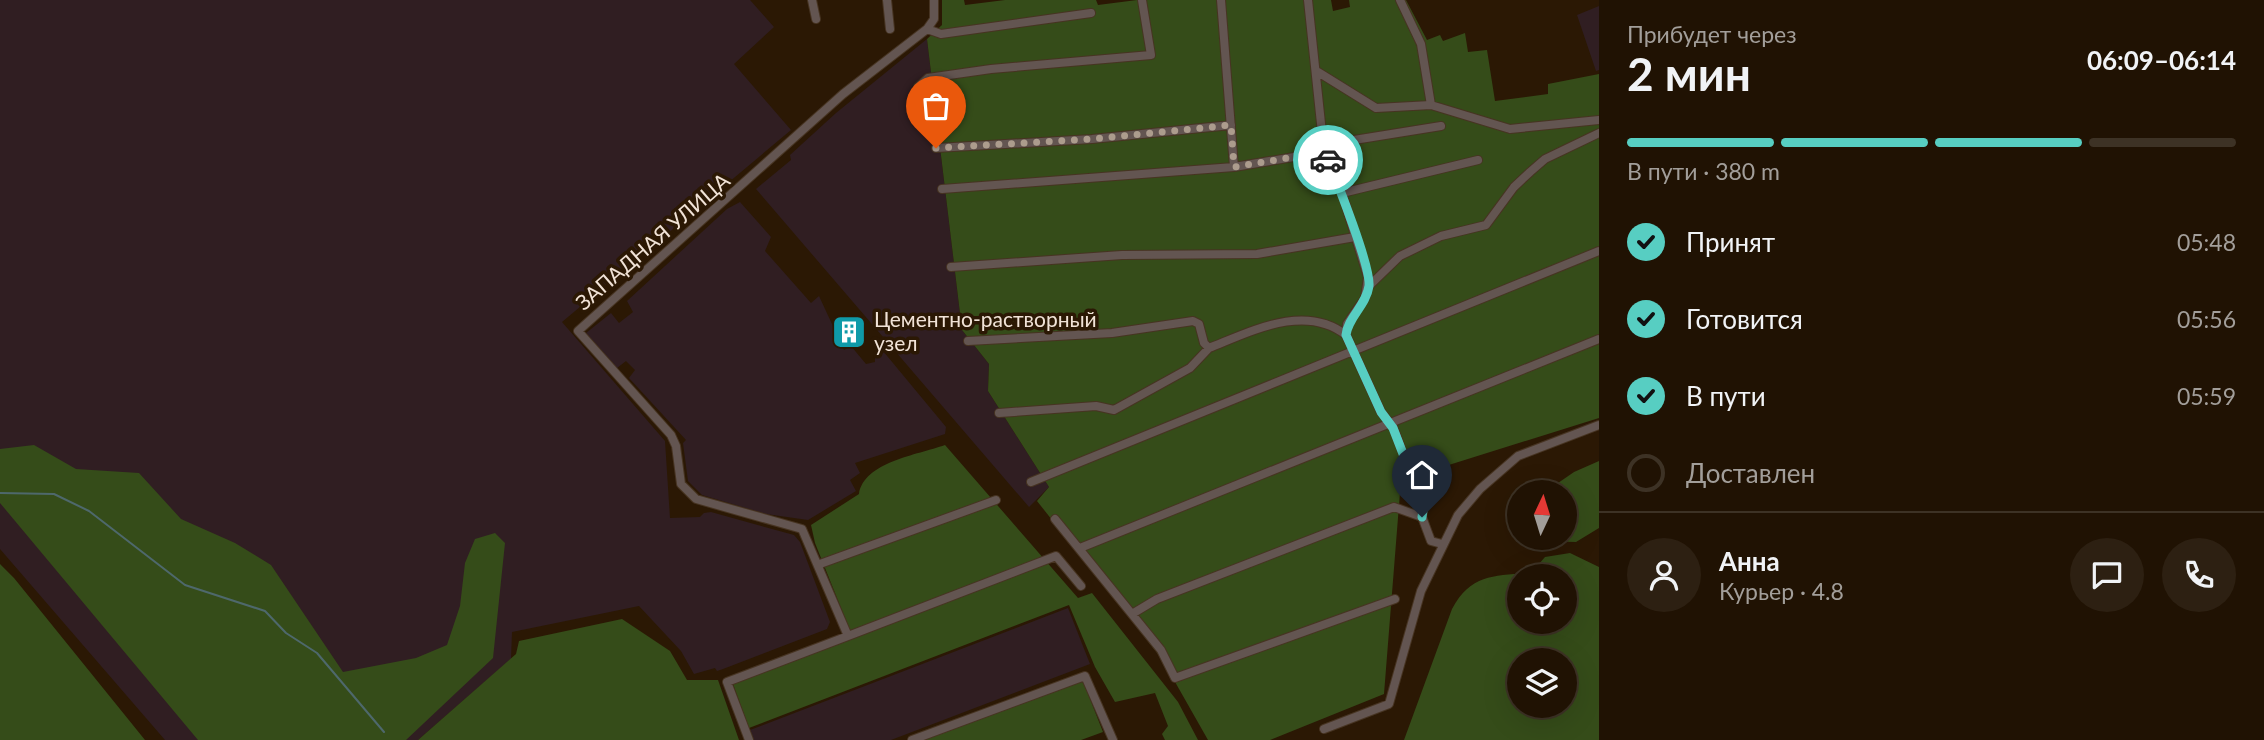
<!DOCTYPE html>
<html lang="ru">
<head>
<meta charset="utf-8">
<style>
  :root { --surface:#201203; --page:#2d2012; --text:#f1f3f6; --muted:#a29e9a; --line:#3d3225; --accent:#57cec2 }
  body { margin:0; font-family:Lato,sans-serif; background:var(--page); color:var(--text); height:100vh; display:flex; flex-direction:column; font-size:26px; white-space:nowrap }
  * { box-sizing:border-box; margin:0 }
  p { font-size:23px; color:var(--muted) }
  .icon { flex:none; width:38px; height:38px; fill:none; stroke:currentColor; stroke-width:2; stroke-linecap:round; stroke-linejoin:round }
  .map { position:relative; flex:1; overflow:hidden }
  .sheet { display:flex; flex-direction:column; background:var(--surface); width:665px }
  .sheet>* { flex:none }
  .needle { width:46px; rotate:4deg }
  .buttons { position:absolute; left:1507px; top:480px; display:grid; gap:14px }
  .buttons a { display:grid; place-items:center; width:70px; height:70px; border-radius:50%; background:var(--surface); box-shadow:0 7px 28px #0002,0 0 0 2px var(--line); font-size:35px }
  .pin { position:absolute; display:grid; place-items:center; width:60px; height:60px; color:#fff; margin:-72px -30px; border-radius:50% 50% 50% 0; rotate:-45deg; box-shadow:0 0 7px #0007 }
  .pin .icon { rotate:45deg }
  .courier { position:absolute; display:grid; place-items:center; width:70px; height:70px; margin:-35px; border:5px solid #57cec2; border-radius:50%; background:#fff; color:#222; box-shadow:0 2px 9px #0007 }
  .summary em { font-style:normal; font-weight:700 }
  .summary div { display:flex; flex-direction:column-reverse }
  .summary { display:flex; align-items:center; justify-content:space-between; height:119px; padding:0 28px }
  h1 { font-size:46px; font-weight:700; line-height:52px }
  .bar { display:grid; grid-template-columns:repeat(4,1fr); gap:10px 7px; align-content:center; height:84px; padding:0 28px }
  .bar i { height:9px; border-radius:5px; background:var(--line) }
  .bar .selected { background:var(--accent) }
  .bar p { grid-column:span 4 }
  .line { display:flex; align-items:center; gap:18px; padding:0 28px; border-top:2px solid var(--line) }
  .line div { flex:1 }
  .round { display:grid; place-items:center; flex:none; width:74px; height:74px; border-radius:37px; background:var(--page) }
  ol { padding:0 28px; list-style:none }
  li { display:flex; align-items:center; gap:21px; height:77px }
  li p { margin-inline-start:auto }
  li .icon { padding:7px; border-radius:50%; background:var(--accent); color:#111; stroke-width:4 }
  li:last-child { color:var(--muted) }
  li i { width:38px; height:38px; border:4px solid var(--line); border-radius:50% }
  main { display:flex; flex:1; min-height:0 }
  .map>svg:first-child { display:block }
</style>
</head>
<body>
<main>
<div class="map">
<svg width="1599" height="740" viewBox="0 0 1599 740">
  <rect width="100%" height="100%" fill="#2b1804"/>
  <path fill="#301e22" d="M 0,0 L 750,0 L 774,27 L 734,64 L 791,130 L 562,322 L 665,441 L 670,518 L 700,517 L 704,513 L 711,512 L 794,535 L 800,542 L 830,622 L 827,629 L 723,669 L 717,671 L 715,668 L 694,674 L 681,651 L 639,606 L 512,632 L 511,659 L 418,740 L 165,740 L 0,549 Z
    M 1599,6 L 1599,70 L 1596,71 L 1577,15 Z
    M 927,39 L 962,330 L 989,364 L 988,391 L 1049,487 L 1029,507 L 756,189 L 791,160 L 790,155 L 836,113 Z
    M 740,202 L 771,237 L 765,251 L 811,303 L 819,296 L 844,350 L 851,346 L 866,364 L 875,362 L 875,352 L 883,351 L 946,427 L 945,434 L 855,463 L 860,473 L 850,480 L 856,491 L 808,520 L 766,514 L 702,495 L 688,481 L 683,443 L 686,440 L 629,378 L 635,370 L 626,361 L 617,368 L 586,333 L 611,313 L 619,323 L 633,312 L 627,301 L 727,209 Z
    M 1068,608 L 1090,664 L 891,740 L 754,740 L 750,730 Z"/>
  <path fill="#354c19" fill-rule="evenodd" d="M 942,0 L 964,0 L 965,5 L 1005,0 L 1096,0 L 1098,5 L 1137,0 L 1331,0 L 1333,11 L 1350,7 L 1349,0 L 1406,0 L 1427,40 L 1440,35 L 1443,41 L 1465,33 L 1468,52 L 1487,50 L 1495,101 L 1548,94 L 1548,84 L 1599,74 L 1599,418 L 1401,480 L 1384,694 L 1270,740 L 1208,740 L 1162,659 L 1037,501 L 1049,487 L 988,391 L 989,364 L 962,330 L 927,39 L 942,25 Z
    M 34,445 L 76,469 L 139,473 L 181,519 L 235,543 L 271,565 L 343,672 L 416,658 L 447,645 L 460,606 L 465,563 L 475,539 L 495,533 L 505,543 L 493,658 L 406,740 L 198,740 L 0,503 L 0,449 Z
    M 945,445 L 1078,598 L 1092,593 L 1178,702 L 1198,740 L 1165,740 L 1162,734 L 1168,726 L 1155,693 L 1115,702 L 1095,667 L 1069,605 L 749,728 L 733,684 L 853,638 L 815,543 L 811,525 L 859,494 C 864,462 917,455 945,445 Z
    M 1599,461 L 1599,528 L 1576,542 L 1538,541 L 1536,537 L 1564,537 L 1564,492 L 1545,492 L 1574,472 Z
    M 1570,553 L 1599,567 L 1599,740 L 1404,740 L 1452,609 C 1472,572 1495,577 1532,572 L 1545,557 ZM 1519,576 L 1564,576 L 1564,621 L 1519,621 ZM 1519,660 L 1564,660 L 1564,705 L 1519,705 Z
    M 0,564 L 14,578 L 145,740 L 0,740 Z
    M 622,619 L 670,651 L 687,680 L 718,680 L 739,740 L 418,740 L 516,654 L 519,641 Z
    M 1083,681 L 1103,732 L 1081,740 L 923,740 Z"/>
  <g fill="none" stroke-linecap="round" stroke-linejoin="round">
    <path stroke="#4e686c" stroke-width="2" d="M 0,493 L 54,494 L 89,511 L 185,585 L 265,611 L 286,633 L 317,653 L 384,732"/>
    <g stroke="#473422" stroke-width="10">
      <path id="minor" d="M 812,0 L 816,19
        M 887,0 L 890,29
        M 1221,0 L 1234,167
        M 1308,0 L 1324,152 L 1342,193 L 1368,277 L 1365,298 L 1347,324 L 1346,335 L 1381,412 L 1393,427 L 1412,477 L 1419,484 L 1424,504 L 1422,517 L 1431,541 L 1442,544
        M 1400,0 L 1421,44 L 1431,105
        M 927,29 L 941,34 L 1091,13
        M 1318,72 L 1376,108 L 1431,105 L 1510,129 L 1599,120
        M 918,87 L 928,78 L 991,69 L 1151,55 L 1142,0
        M 1323,145 L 1441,126
        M 936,148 L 1092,139 L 1231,125
        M 942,189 L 1234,167 L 1324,152
        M 1342,193 L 1478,160
        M 951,267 L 1122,255 L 1257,254 L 1355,237
        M 1369,286 L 1400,256 L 1441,236 L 1486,225 L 1514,187 L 1530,172 L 1545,159 L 1599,133
        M 968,341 L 1112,333 L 1193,321 L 1199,324 L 1204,343 L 1209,348 C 1252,331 1305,303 1346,335
        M 999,413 L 1096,406 L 1114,410 L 1190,368 L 1209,348
        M 1031,482 L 1599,251
        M 1055,519 L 1161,650 L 1175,678 L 1395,599
        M 1080,548 L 1599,339
        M 820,564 L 996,500
        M 1132,614 L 1157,599 L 1394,507 L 1422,517
        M 848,636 L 1056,556 L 1081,586
        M 1324,729 L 1389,704 L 1421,591 L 1458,515 L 1480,489 L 1518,456 L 1599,425
        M 749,740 L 727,682 L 848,636 L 802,529 L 696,499 L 681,484 L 676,446 L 671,435 L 578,331 L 843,94 L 927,29 L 934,19 L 934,0
        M 912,740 L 1085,676 L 1113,740"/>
    </g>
    <use href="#minor" stroke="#635551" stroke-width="8"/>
  </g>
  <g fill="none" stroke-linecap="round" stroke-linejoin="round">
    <path stroke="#ac9c8d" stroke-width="7" stroke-dasharray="0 12.6" d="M 936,148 L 1092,139 L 1231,125 L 1234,167 L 1324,152 L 1328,160"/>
    <path stroke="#57cec2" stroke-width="9" d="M 1328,160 C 1337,182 1371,267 1369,286 C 1366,306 1348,317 1346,335 L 1381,412 L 1393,428 L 1412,477 L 1419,484 L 1424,504 L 1422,517"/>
  </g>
  <defs>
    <g id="building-square" transform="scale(1.75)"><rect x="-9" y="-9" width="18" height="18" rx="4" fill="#0f9aa8" stroke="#2b1804"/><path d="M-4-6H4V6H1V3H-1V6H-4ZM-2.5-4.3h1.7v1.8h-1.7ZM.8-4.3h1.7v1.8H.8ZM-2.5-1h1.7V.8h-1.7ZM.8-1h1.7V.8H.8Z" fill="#fff"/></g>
  </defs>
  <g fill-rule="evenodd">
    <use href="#building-square" x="849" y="332"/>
  </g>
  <g text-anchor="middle" stroke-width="7" stroke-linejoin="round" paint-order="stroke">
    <g font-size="21" fill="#f1e3d7" stroke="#2b1804">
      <text transform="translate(653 242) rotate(-41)" y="7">ЗАПАДНАЯ УЛИЦА</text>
    </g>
    <g font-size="21" fill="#f1e3d7" stroke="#2b1804" text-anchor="start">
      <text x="874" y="327">Цементно-растворный<tspan x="874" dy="24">узел</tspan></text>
    </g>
  </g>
</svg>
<div class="buttons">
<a><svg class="needle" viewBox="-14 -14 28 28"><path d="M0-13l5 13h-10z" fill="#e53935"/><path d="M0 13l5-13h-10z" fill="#a29e9a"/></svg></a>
<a><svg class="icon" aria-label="locate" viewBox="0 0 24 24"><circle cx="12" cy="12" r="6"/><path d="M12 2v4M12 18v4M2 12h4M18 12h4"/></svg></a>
<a><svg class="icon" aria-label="layers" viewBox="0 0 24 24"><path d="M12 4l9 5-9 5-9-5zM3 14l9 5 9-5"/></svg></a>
</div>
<div class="pin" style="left:936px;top:148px;background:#ea580c"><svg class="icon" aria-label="bag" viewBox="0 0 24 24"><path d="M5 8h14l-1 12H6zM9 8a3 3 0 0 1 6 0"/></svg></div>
<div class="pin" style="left:1422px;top:517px;background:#1f2937"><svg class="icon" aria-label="home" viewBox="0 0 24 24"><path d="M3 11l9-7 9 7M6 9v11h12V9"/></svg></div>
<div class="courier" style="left:1328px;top:160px"><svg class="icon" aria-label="car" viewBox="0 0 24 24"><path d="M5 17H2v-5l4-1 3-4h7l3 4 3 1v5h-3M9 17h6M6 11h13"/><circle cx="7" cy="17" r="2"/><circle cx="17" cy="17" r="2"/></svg></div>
</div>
<section class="sheet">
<div class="summary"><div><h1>2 мин</h1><p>Прибудет через</p></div><em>06:09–06:14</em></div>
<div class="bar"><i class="selected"></i><i class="selected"></i><i class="selected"></i><i></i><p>В пути · 380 m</p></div>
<ol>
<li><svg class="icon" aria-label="check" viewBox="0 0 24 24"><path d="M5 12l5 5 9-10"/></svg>Принят<p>05:48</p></li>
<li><svg class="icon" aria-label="check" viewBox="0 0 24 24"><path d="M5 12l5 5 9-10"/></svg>Готовится<p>05:56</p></li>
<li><svg class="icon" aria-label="check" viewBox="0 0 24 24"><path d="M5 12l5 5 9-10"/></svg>В пути<p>05:59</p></li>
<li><i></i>Доставлен</li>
</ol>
<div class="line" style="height:126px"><a class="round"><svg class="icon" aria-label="person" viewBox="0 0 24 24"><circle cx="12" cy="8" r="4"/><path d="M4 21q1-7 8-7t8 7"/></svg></a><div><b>Анна</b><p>Курьер · 4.8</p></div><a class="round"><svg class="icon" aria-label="chat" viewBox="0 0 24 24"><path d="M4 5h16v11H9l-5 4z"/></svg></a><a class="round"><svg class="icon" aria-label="phone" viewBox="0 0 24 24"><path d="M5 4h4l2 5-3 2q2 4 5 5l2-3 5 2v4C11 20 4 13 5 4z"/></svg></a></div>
</section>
</main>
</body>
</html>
